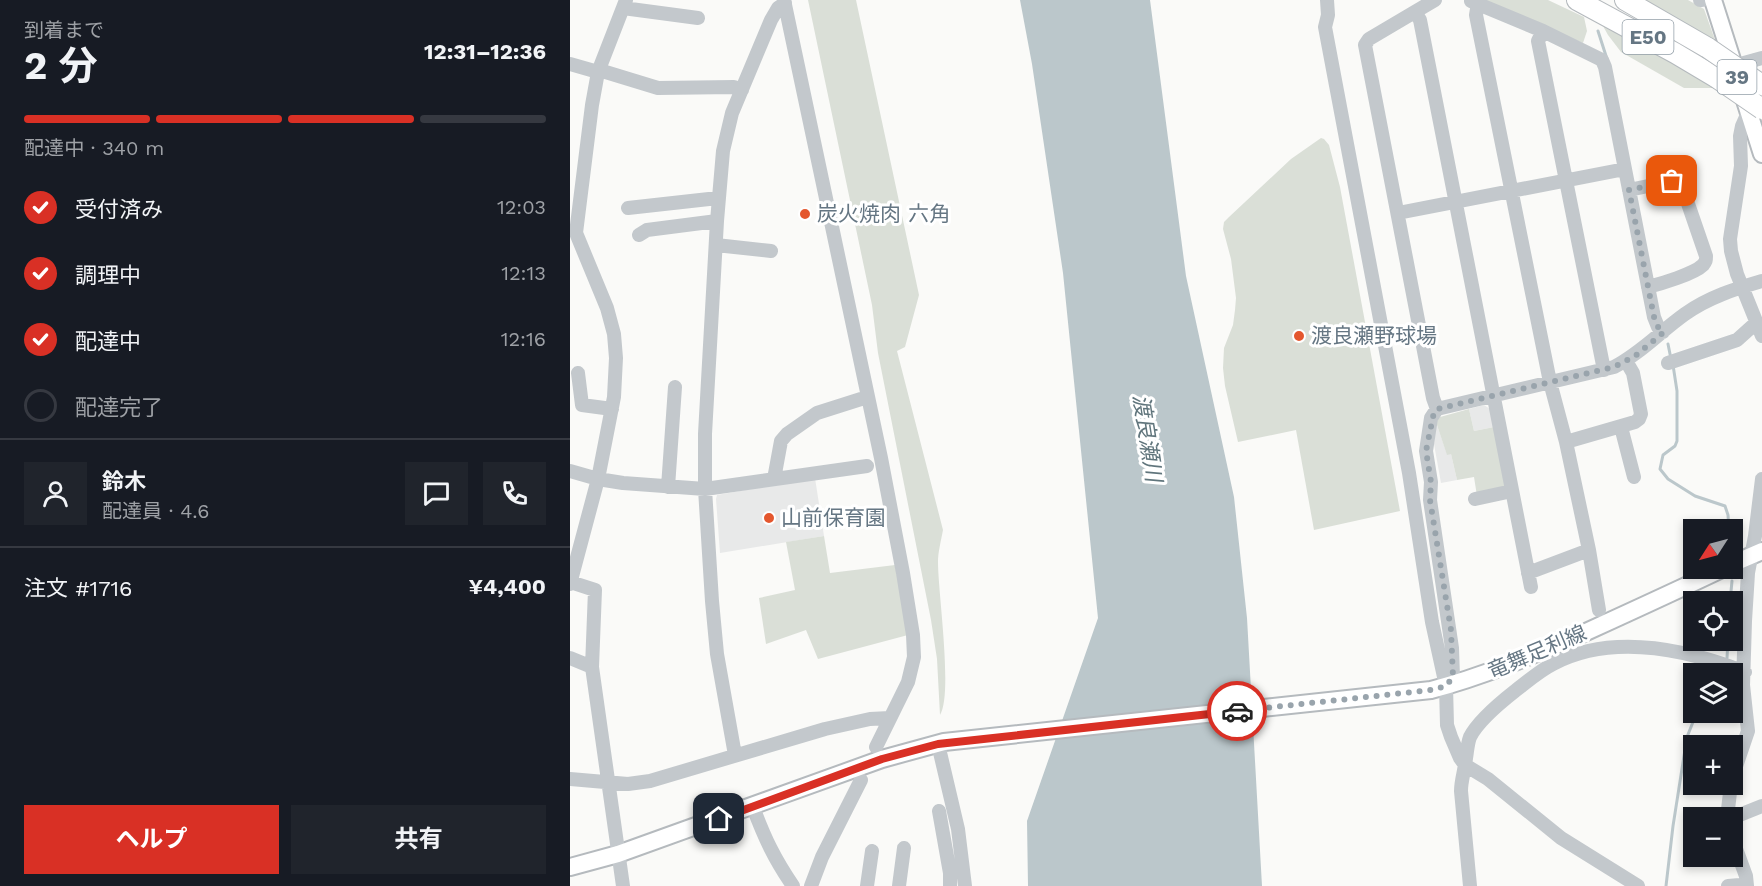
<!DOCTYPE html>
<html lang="ja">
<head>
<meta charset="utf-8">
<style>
  :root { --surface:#171b24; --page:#20242c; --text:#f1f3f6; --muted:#9ea1a6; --line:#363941; --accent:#d93025 }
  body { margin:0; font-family:"Work Sans","Noto Sans JP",sans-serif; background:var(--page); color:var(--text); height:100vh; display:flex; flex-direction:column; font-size:22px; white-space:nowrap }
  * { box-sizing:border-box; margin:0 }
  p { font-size:20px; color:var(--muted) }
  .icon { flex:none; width:33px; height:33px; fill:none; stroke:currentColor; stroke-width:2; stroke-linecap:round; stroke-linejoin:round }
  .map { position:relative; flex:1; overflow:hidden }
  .sheet { display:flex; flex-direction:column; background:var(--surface); width:570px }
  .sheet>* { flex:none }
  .needle { width:39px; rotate:234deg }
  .tools { position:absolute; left:1113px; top:519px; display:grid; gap:12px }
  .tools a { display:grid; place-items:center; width:60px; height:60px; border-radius:0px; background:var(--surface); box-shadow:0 3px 9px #0003; font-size:30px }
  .pin { position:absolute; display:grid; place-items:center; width:51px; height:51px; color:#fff; margin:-26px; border-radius:12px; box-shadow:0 3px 9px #0006 }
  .courier { position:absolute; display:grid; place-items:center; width:60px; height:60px; margin:-30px; border:4px solid #d93025; border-radius:50%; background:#fff; color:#222; box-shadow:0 2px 8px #0007 }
  .summary em { font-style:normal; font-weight:700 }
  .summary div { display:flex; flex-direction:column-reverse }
  .summary { display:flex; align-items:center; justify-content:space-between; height:102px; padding:0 24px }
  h1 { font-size:39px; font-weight:700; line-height:45px }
  .bar { display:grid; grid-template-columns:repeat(4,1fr); gap:9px 6px; align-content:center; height:72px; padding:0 24px }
  .bar i { height:8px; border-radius:4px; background:var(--line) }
  .bar .active { background:var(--accent) }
  .bar p { grid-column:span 4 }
  .line { display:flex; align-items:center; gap:15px; padding:0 24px; border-top:2px solid var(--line) }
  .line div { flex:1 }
  .round { display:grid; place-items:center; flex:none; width:63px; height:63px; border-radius:0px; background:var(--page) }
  ol { padding:0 24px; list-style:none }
  li { display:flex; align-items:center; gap:18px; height:66px }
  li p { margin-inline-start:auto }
  li .icon { padding:6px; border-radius:50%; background:var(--accent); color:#fff; stroke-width:4 }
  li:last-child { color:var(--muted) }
  li i { width:33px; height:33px; border:3px solid var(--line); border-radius:50% }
  .primary-button { display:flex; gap:12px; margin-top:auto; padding:12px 24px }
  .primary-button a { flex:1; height:69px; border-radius:0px; background:var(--accent); color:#fff; font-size:24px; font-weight:700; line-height:69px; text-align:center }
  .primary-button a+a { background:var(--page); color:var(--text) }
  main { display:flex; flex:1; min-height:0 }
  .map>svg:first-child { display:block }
</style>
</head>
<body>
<main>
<section class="sheet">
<div class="summary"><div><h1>2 分</h1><p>到着まで</p></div><em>12:31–12:36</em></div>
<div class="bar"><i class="active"></i><i class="active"></i><i class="active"></i><i></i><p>配達中 · 340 m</p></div>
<ol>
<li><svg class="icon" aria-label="check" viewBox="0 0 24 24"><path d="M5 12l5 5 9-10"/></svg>受付済み<p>12:03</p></li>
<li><svg class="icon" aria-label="check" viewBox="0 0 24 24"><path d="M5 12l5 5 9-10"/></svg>調理中<p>12:13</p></li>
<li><svg class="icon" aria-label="check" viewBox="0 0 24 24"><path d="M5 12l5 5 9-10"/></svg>配達中<p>12:16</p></li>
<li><i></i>配達完了</li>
</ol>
<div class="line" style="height:108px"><a class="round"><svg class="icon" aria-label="person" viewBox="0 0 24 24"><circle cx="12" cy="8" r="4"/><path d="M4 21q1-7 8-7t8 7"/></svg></a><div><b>鈴木</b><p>配達員 · 4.6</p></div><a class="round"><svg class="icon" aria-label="chat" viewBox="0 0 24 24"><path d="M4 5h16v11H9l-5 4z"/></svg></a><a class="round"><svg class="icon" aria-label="phone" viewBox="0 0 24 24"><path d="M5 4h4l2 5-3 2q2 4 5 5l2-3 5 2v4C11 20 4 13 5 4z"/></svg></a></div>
<div class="line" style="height:78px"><div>注文 #1716</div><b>¥4,400</b></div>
<div class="primary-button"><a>ヘルプ</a><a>共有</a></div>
</section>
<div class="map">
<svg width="1192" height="886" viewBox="0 0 1192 886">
  <rect width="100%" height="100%" fill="#fafaf8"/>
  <path fill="#e8e9e9" d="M 914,405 L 920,409 L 924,427 L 904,431 L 899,409 Z
    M 866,422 L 877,454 L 881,454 L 887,480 L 871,483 L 864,444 Z
    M 245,478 L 254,536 L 150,553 L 146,499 L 147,495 Z"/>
  <path fill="#dadfd7" d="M 238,0 L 286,0 L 349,295 L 335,347 L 327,351 L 373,530 C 371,541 368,552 368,562 C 368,593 383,694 370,715 L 367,659 L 361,620 L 308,353 L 302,305 Z
    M 908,0 L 978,0 L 1014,17 L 1017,31 L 1013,43 Z
    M 1075,0 L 1118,0 L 1134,9 L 1145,40 Z
    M 1033,26 L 1067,43 L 1146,88 L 1114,88 L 1051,52 L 1038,35 Z
    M 751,138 L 754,139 L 759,145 L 770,187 L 830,511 L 744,530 L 726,430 L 668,442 L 655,386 L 653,368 L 654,348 L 663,325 L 665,310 L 666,298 L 661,259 L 653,229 L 654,222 L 659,217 L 721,159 Z
    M 899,409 L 904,431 L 924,427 L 936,484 L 932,490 L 907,496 L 904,477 L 887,480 L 881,454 L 877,455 L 866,422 L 870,417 Z
    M 254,536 L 260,573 L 325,565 L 338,635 L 248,659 L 236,630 L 196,644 L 189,598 L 225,590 L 216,542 Z"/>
  <path fill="#bbc7cb" d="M 450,0 L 580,0 L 616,276 L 664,497 L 677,618 L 692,886 L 458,886 L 457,821 L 528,618 L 493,273 L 462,64 Z"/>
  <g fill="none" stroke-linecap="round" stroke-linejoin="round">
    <path stroke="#bbc7cb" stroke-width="3" d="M 1028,31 L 1037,59
      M 1098,344 L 1101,359
      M 1103,365 L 1107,391 L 1107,441 L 1105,446 L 1093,455 L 1090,469 L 1098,479 L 1125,496 L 1155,506 L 1158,515 L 1159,530
      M 1160,602 L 1162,581
      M 1157,658 L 1158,640
      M 1151,674 L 1153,672
      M 1096,886 L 1103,826 L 1117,737 L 1127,712"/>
    <g stroke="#b5babe" stroke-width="20">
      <path id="major" d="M 1143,0 L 1192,154
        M 1162,564 L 1192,551
        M 0,867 L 48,854 L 312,759 L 374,742 L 861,690 C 915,676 965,654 1016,632 C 1062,611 1108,590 1154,568"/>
    </g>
    <g stroke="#b4b9bd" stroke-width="22">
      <path id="highway" d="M 1007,0 L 1105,53 L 1147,78
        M 1055,0 L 1138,48"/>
    </g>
    <path stroke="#c3c8cc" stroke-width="14" d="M 214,0 L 311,458 L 333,573 L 343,635 L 344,657 L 338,682 L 306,747
      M 757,0 L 758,15 L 755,27 L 839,473 L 862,622 L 876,686 L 877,725 L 881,737 L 890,758 L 895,765 L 918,779 L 991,838 L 1068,886
      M 865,0 L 799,39 L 795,45 L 863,398 L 867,409
      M 1130,0 L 1132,0
      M 901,1 L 973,31 L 1032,60 L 1035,67 L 1084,317 L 1088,327 L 1093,332
      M 908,3 L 906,15 L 980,382 L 996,442 L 1019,550 L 1029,610
      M 53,8 L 128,18
      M 845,12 L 850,20 L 961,587
      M 973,31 L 968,41 L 1034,370
      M 0,64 L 28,72
      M 1163,66 L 1192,58
      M 29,70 L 88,88 L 164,87 L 172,90
      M 1180,115 L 1176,117 L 1172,126 L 1170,136 L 1171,166 L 1160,239 L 1161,251 L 1167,274 L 1192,336
      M 1059,190 L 1102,181 L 1107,183 L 1114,192 L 1136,256 C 1136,261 1136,261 1133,265 C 1124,274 1090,284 1078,287
      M 58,208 L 148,198
      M 828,213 L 1055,169
      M 69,235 L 77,230 L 147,221
      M 146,245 L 201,251
      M 1098,363 L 1167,340 L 1187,322
      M 8,373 L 12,405 L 42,409
      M 1051,427 L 1064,477
      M 996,442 L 1065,422 L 1069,419 L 1071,414 L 1063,373 L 1056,361
      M 0,471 L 28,479 L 53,483 L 135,489 L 297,466
      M 204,479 L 211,441 L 217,434 L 247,413 L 291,399
      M 98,487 L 105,387
      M 905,499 L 942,491
      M 958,573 L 1019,550
      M 0,582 L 25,590 L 22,667
      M 0,584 L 28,479 L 44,397 L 46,358 L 44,334 L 37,308 L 6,233 L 22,105 L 28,72 L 56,0
      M 0,658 L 22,667 L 53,886
      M 876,686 L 883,677 L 882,648 L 860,500 L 861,482 L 856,451 L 861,418 L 867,409 L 1044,367 C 1071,353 1091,331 1115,314 C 1139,297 1165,289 1192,281
      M 368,744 L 388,829 L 395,886
      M 165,755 L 147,654 L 142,601 L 135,489 L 135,434 L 147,221 L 153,151 L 162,113 L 201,20 L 208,8 L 215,3
      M 1162,778 L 1178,731 L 1173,685 L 1175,621 L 1178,573 L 1185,536 L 1192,479
      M 0,779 L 58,784 L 80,781 L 255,729 L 300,719 L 320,718
      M 183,807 C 195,839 204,858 223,886
      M 369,811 L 380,873 L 380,886
      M 1157,818 L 1161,784
      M 1162,818 L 1192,806
      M 1162,838 L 1176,876 L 1177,886
      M 241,886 L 252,857 L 291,780
      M 297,886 L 302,851
      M 329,886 L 334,848
      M 900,886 L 891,791 C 891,781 894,773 895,764 C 897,755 897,745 900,737 C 908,721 931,702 945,691 C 957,682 969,671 983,664 C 1042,633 1115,649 1175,672
      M 1158,886 L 1170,885 L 1174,886"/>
    <use href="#major" stroke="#fff" stroke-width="16"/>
    <use href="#highway" stroke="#fff" stroke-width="20"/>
    <g stroke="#b4b9bd" stroke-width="22" stroke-linecap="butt">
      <path id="highway-bridge" d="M 1138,48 L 1192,85
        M 1147,78 L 1192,109"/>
    </g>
    <use href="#highway-bridge" stroke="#fff" stroke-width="20"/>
  </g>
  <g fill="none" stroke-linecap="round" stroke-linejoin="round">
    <path stroke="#99a4ac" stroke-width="6" stroke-dasharray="0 10.8" d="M 667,711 L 861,690 L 876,686 L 883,677 L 881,630 L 860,500 L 861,482 L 856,451 L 864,412 L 867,409 L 1044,367 L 1065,356 L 1094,332 L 1088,327 L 1084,317 L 1059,190 L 1102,181"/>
    <path stroke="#d93025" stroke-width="8" d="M 149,819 L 312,759 L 368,744 L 667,711"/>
  </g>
  <g fill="#e4572e" stroke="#fff" stroke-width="2">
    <circle cx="235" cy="214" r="6"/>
    <circle cx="729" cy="336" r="6"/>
    <circle cx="199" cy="518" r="6"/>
  </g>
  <g text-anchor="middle" stroke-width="6" stroke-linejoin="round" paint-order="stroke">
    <g fill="#fff" stroke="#939fa8" stroke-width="1.5">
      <rect x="1052.5" y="20" width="51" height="34" rx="4.5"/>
      <rect x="1147.5" y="60" width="39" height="34" rx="4.5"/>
    </g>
    <g font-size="20" font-weight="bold" fill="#657683">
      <text x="1078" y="44">E50</text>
      <text x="1167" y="84">39</text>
    </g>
    <g font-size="21" fill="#657683" stroke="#fff" text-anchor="start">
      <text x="247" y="221">炭火焼肉 六角</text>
      <text x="741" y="343">渡良瀬野球場</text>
      <text x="211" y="525">山前保育園</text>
    </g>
    <g font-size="21" fill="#657683" stroke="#fff">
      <text transform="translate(967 652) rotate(-23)" y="7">竜舞足利線</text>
    </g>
    <g font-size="22" font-style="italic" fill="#60757c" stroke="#fff">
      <text transform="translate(578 438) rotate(81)" y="8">渡良瀬川</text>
    </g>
  </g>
</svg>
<div class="tools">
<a><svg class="needle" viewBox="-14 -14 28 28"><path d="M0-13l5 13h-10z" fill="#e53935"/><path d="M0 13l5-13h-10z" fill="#9ea1a6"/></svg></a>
<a><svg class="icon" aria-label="locate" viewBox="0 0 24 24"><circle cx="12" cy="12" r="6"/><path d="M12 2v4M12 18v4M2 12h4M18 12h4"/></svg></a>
<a><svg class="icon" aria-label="layers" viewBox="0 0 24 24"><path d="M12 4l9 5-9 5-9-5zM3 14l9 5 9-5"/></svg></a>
<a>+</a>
<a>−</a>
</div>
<div class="pin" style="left:1102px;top:181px;background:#ea580c"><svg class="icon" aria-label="bag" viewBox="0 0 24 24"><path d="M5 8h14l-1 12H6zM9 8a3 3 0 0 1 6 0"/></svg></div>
<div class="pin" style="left:149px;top:819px;background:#1f2937"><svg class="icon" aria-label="home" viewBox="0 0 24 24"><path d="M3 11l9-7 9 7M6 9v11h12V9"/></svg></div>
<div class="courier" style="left:667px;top:711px"><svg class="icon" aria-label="car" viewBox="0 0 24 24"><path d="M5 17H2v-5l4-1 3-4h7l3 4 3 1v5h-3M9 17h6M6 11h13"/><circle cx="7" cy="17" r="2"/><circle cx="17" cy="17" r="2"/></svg></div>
</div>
</main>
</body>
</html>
